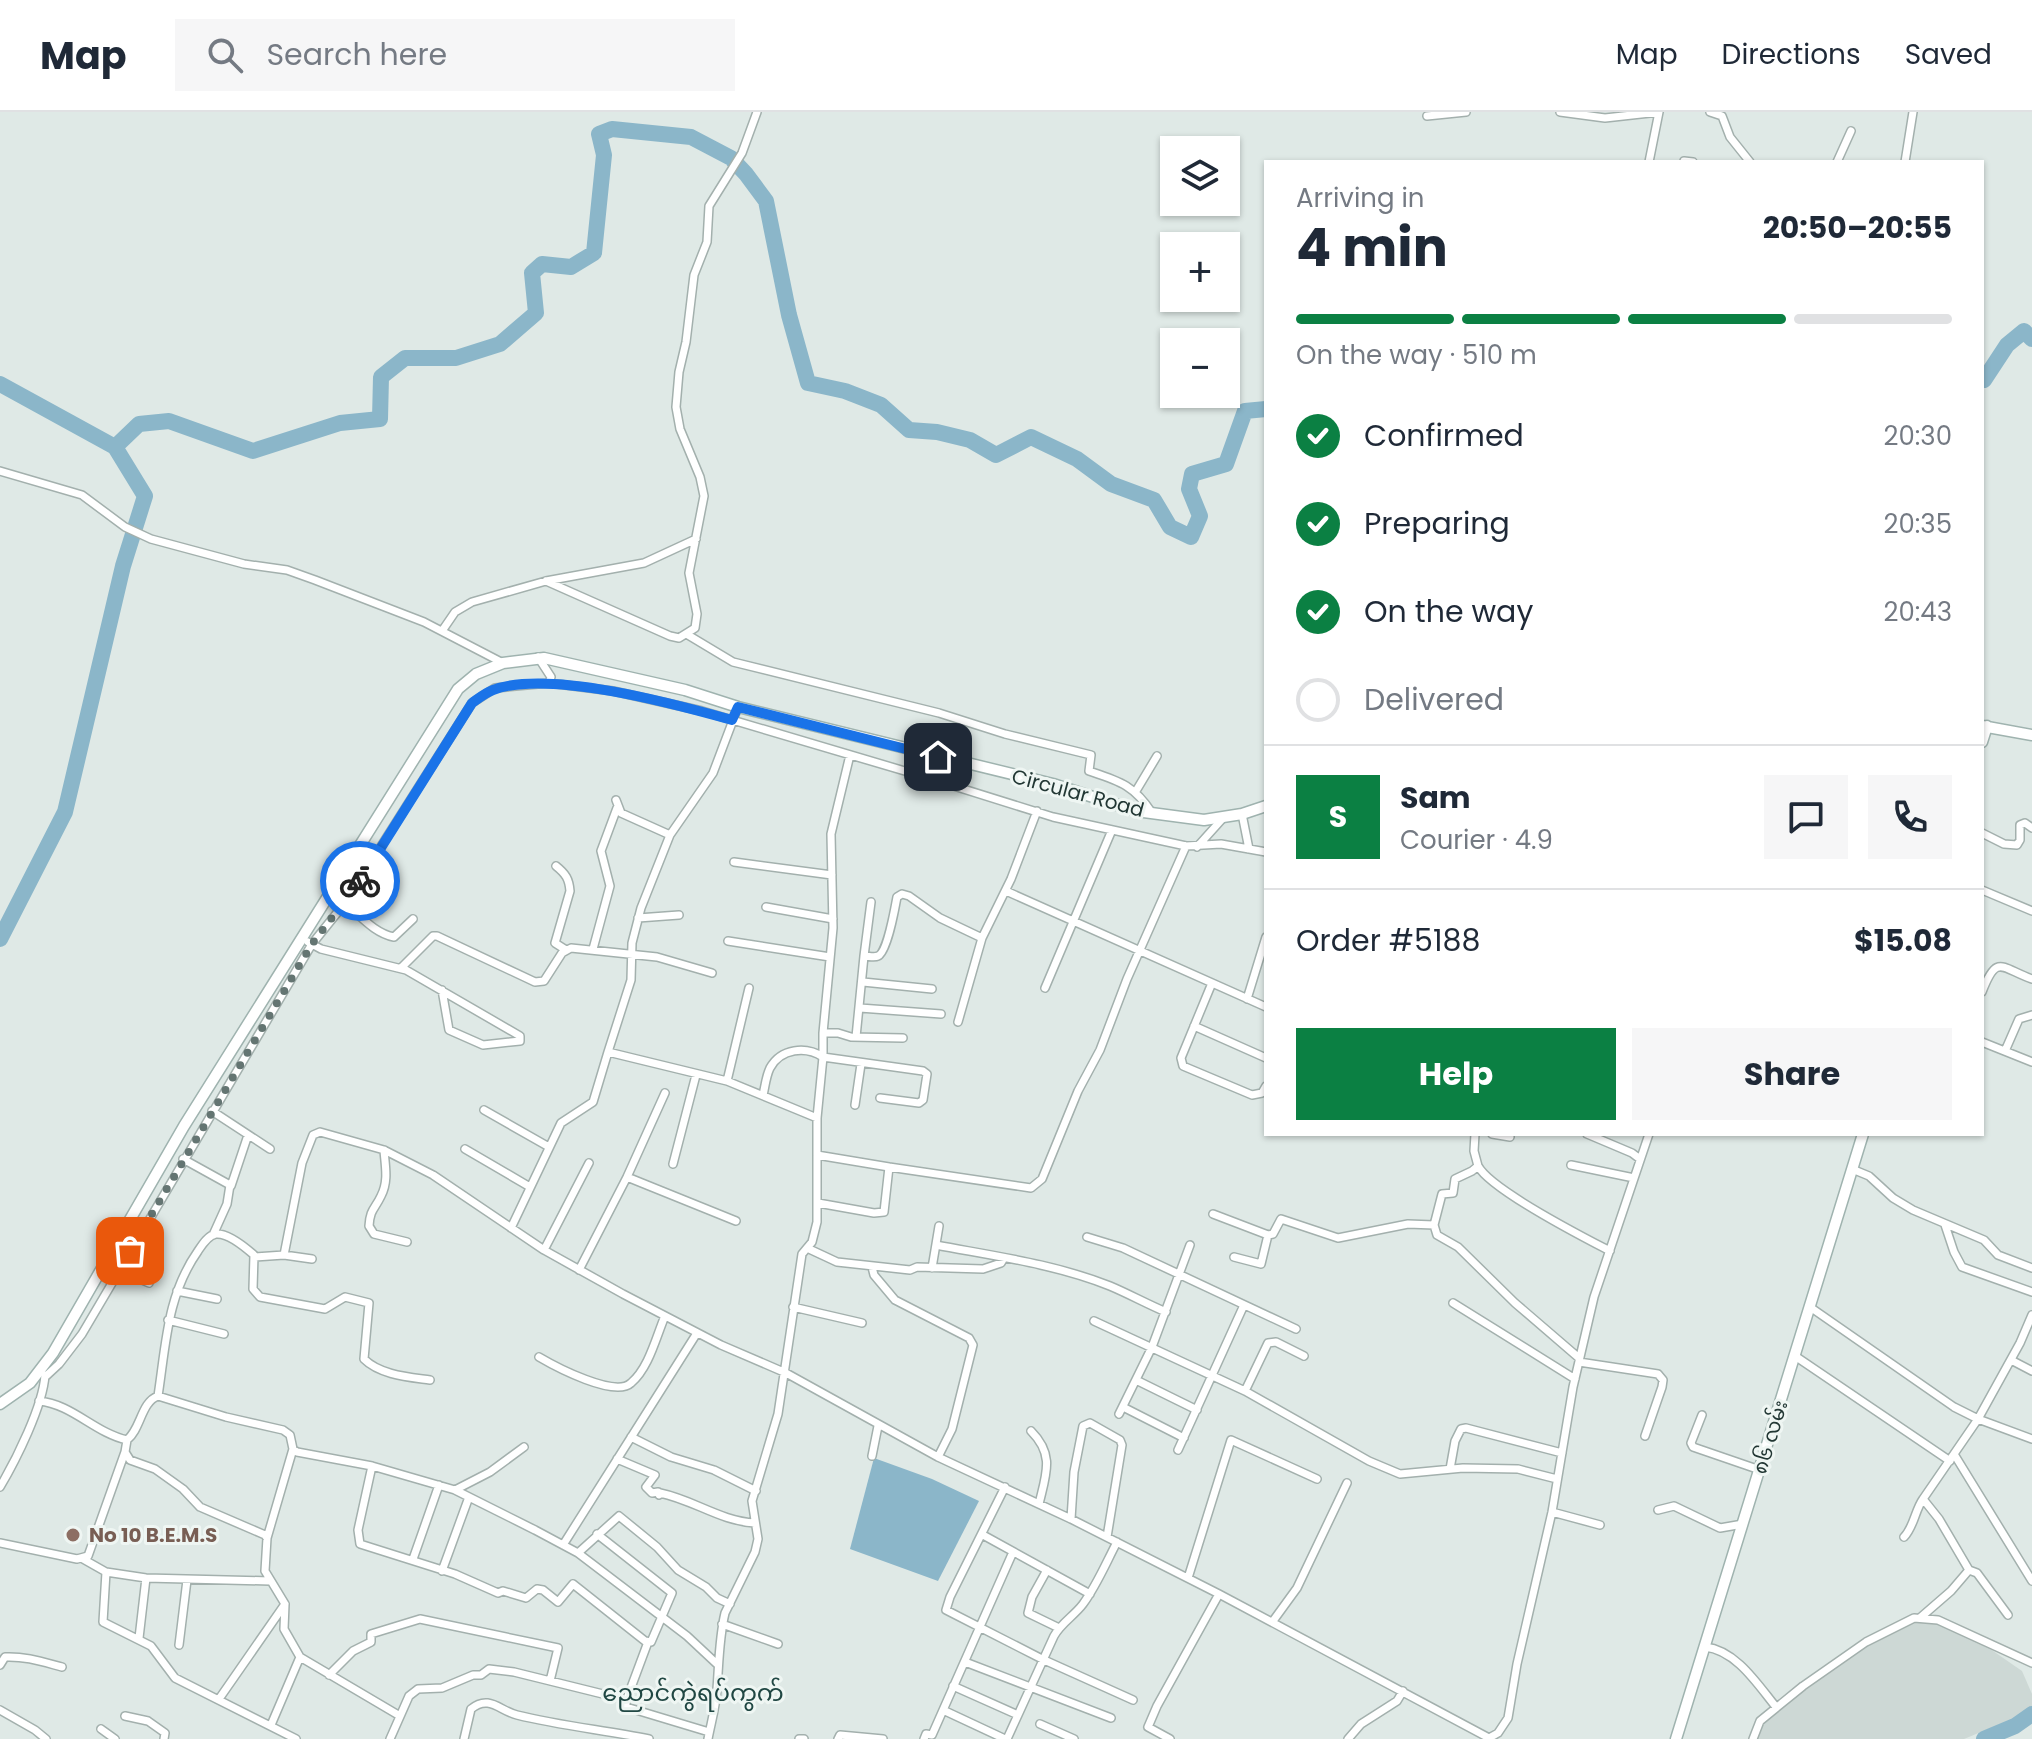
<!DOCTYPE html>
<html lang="en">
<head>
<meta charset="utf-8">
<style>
  :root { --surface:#fff; --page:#f6f6f7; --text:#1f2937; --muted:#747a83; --line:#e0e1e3; --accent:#0b8043 }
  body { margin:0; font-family:Poppins,"Noto Sans Myanmar",sans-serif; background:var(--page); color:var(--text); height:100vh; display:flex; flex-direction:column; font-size:30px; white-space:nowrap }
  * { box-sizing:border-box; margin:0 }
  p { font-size:26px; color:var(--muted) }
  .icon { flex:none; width:44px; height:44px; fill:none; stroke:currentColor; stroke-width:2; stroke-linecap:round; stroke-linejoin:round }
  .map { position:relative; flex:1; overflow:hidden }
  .side { position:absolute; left:1264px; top:48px; width:720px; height:976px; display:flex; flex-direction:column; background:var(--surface); border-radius:0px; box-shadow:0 2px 6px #0004 }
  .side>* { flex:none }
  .tools { position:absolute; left:1160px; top:24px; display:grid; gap:16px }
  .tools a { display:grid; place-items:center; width:80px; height:80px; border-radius:0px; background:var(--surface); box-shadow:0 2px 6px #0004; font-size:40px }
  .pin { position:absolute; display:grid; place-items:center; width:68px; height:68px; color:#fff; margin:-34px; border-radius:16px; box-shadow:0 4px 12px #0006 }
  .courier { position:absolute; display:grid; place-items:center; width:80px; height:80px; margin:-40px; border:6px solid #1a73e8; border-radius:50%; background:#fff; color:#222; box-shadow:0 2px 10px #0007 }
  .head em { font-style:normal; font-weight:700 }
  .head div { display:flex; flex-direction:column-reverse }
  .head { display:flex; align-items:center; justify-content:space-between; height:136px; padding:0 32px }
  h1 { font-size:52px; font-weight:700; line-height:60px }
  .bar { display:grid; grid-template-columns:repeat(4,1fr); gap:12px 8px; align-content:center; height:96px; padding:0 32px }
  .bar i { height:10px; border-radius:6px; background:var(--line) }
  .bar .active { background:var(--accent) }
  .bar p { grid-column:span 4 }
  .line { display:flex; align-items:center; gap:20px; padding:0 32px; border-top:2px solid var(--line) }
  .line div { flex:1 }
  .round { display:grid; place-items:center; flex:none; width:84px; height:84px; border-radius:0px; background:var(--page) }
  ol { padding:0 32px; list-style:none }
  li { display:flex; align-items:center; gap:24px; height:88px }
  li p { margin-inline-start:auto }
  li .icon { padding:8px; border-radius:50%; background:var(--accent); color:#fff; stroke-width:4 }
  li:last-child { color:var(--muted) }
  li i { width:44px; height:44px; border:4px solid var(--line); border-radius:50% }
  .button { display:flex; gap:16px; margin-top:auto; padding:16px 32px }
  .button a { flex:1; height:92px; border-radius:0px; background:var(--accent); color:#fff; font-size:32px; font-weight:700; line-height:92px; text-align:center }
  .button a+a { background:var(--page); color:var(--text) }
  header { display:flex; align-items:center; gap:48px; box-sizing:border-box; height:112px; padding:0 40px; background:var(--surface); border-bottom:2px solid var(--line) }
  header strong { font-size:38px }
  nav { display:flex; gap:44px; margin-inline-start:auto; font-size:28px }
  .search { width:560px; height:72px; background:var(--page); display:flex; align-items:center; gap:20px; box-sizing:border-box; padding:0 28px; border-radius:0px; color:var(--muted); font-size:30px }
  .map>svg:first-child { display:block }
</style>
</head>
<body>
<header>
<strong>Map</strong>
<div class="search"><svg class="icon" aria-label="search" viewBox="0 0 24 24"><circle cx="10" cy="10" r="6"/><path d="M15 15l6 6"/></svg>Search here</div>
<nav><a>Map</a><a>Directions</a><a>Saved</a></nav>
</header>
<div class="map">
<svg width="2032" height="1627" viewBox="0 0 2032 1627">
  <rect width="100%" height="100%" fill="#dfe9e6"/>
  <path fill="#cdd8d5" d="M 1925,1506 L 1970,1523 L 2022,1559 L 2032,1582 L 2032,1599 L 1964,1627 L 1758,1627 L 1760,1611 L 1868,1531 L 1894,1515 Z"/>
  <path fill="#8bb6c9" d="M 874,1346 L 932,1367 L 979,1389 L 938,1469 L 850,1437 Z"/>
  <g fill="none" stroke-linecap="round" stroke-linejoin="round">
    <path stroke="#8bb6c9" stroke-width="16" d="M 1982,264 L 1984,268 L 2007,233 L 2024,219 L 2032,227
      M 0,272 L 115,335 L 145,384 L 123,454 L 65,700 L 0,827
      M 115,335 L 139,312 L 169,309 L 253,339 L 340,311 L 380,307 L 381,265 L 405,246 L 456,246 L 500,232 L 536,201 L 532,161 L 542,152 L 571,155 L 594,141 L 604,43 L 599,22 L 612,17 L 691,25 L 731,46 L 746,62 L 766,89 L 789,203 L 808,271 L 845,279 L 881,293 L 909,318 L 937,320 L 970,328 L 996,343 L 1031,325 L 1077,347 L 1111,372 L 1154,388 L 1170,415 L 1191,425 L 1200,404 L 1189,377 L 1192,362 L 1226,352 L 1245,299 L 1266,297
      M 1984,1627 L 2015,1614 L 2032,1602"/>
    <g stroke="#a3b0ad" stroke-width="10">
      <path id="street" d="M 1560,0 L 1605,6 L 1659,0
        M 1710,0 L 1722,4 L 1730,25 L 1750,50
        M 1427,4 L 1466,0
        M 1684,49 L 1693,50
        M 1649,50 L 1659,0
        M 1837,50 L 1851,19
        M 1905,50 L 1913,0
        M 0,359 L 82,383 L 125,415 L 151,427 L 244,452 L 287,458 L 315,468 L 424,510 L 503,551
        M 546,469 L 670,524 L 679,526 L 695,516 L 697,502 L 689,461 L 704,384 L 700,365 L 680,317 L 676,295 L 679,260 L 686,230 L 694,163 L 707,130 L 709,94 L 742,41 L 757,0
        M 442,519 L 455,500 L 472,490 L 546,469 L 644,451 L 696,427
        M 688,523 L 733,550 L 939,601 L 1005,622 L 1091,643 L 1089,659 C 1119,669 1134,673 1152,701
        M 549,571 L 613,579 L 702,599 L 925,665 L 1053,705 L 1186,734 L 1221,732 L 1266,740
        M 1136,679 L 1157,644
        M 616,688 L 621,701 L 670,723
        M 1242,702 L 1249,737
        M 1982,721 L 2004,732 L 2017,733 L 2020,728 L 2020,713 L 2025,711 L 2032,716
        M 1197,735 L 1224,705
        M 734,750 L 832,763
        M 556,754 C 566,762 569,767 570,779 L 555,831 L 566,838
        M 1982,778 L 2032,799
        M 1006,779 L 1266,895
        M 345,791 C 361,804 374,821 394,825 L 413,807
        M 766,795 L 833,807
        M 638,806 L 679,803
        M 728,829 L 830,845
        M 308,830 L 321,837 L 406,858 L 520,924 L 520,929 L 483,933 L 449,918 L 442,878
        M 593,837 L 610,774 L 601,739 L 617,696
        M 864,844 L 871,790
        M 401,856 L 433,824 L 437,824 L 535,870 L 544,869 L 562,841 L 571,836 L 657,845 L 712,861
        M 863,870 L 932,877
        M 1212,871 L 1181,946 L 1183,954 L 1252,983 L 1262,981 L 1266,974
        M 1045,876 L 1112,718
        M 1982,880 C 1997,841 2001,856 2032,867
        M 1247,887 L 1266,825
        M 860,896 L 941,902
        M 958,910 L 982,826 L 1011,767 L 1037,699
        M 1194,914 L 1266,946
        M 823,921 L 833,816 L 831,722 L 850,643
        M 856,925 L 864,844 C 869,844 874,846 878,844 C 887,841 895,796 897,785 L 902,782 L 909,784 L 940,806 L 982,826
        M 1982,930 L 2032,950
        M 2005,939 L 2019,907 L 2032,903
        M 608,940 L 631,868 L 632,831 L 641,796 L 670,723 L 713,661 L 738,595
        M 727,969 L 749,876
        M 763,983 C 765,975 766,964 770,956 C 781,936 806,934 823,945 L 923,959 L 927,962 L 923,988 L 919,991 L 880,986
        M 855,993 L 861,952
        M 484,998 L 549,1035
        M 212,999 L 270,1037
        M 1475,1022 L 1474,1039 L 1478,1054 L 1472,1059 L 1455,1067 L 1453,1081 L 1442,1082 L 1434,1113 L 1437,1123 L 1458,1135 L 1515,1191 L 1579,1246
        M 1492,1022 L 1510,1025
        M 1587,1022 L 1632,1041 L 1640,1047
        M 465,1037 L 530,1075
        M 384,1038 C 385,1053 389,1069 381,1084 C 375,1097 370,1097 369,1114 L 374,1122 L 407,1130
        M 817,1043 L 889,1055 L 884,1100 L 874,1101 L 818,1091
        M 183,1047 L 230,1073 L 227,1092 L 213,1123
        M 673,1052 L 696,963
        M 1571,1053 L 1634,1066
        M 1478,1054 C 1491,1078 1583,1125 1610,1139
        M 889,1055 L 1031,1076 L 1042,1067 L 1078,979 L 1100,938 L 1127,867 L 1186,734
        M 1852,1057 L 1869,1064 L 1893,1086 L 1913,1098 L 1984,1128 L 1998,1143 L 2032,1156
        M 627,1065 L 736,1109
        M 231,1074 L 248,1023
        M 1213,1102 L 1268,1123
        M 1945,1113 L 1954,1140 L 1962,1155 L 2032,1180
        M 511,1116 L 561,1011 L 593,990 L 608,940 L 727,969 L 817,1006
        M 1087,1125 L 1123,1136 L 1296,1217
        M 936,1133 C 994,1144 1055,1152 1110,1174 C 1129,1182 1147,1192 1166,1200
        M 807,1136 L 837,1150 L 910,1158 L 917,1155 L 983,1157 L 1001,1151 L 1004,1146
        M 544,1138 L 589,1051
        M 284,1143 L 302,1051 L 313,1023 L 320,1020 L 384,1038 L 433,1063 L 544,1138 L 623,1182 L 721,1233 L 786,1261 L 938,1345 L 1071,1407 L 1219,1482 L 1489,1626 L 1498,1621 L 1508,1606 L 1517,1552 L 1552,1400 L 1573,1275 L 1594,1185 L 1649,1022
        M 255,1145 L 284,1143 L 312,1147
        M 1234,1145 L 1261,1152 L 1268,1123 L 1273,1122 L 1281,1107 L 1338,1126 L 1408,1112 L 1434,1113
        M 872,1155 L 874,1163 L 895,1188 L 969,1226 L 973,1233 L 952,1317 L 938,1345
        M 932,1156 L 939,1114
        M 119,1158 L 149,1171
        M 579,1158 L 627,1065 L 665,981
        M 177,1179 L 217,1187
        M 1453,1191 L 1575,1267
        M 793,1195 L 862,1211
        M 1810,1195 L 1954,1295 L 1978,1307 L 2032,1327
        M 168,1208 L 224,1222
        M 1094,1209 L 1245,1279 L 1369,1349 L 1400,1362 L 1463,1356 L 1518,1357 L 1557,1367
        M 1795,1244 L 1950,1349
        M 539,1245 C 556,1255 615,1286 631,1271 C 649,1256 656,1225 665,1204
        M 2011,1248 L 2032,1259
        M 1579,1250 L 1658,1262 L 1663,1268 L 1662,1275 L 1645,1324
        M 45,1265 L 59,1252 L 82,1222 L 312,832 L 345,791 L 472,591 L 495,576 L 549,571 L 551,565 L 538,545
        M 1136,1268 L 1197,1298
        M 1245,1279 L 1268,1231 L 1276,1230 L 1304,1244
        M 158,1284 C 166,1232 167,1183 198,1139 C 202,1133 208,1123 216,1122 C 228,1121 245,1135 254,1143 L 253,1177 L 260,1185 L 325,1197 L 345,1185 L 369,1191 L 364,1247 C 380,1263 409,1265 430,1268
        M 39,1289 C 72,1292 95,1321 127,1328 C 141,1317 141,1290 158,1284 L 226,1305 L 283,1318 L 290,1323 L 293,1337 L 297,1340 L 372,1354 L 455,1378 L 535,1418 L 578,1441 L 687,1524 L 717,1552
        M 1123,1295 L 1184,1326
        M 1119,1302 L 1152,1235 L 1190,1133
        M 1702,1303 L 1691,1331 L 1693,1335 L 1760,1358
        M 1031,1319 C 1055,1343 1046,1362 1039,1392
        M 631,1325 L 671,1345 L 714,1358 L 756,1379
        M 127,1328 L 125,1340 L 130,1348 L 155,1357 L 183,1377 L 200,1395 L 265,1423 L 267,1426 L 265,1459 L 285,1492 L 284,1517 L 300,1545 L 400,1604
        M 1178,1338 L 1244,1193
        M 1954,1342 L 2032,1469
        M 872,1344 L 878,1314
        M 617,1347 L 655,1363 L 646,1375 L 652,1381 L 658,1380 L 659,1383 L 660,1381 C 694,1388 720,1409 755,1411
        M 372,1354 L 358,1418 L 360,1432 L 455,1462 L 498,1481 L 503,1479 L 526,1486 L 537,1477 L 543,1478 L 558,1490 L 573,1472 L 645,1529 L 651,1530 L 672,1481 L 597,1422
        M 1450,1357 L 1455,1329 L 1461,1317 L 1466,1316 L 1562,1341
        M 0,1375 C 16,1348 43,1294 45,1263
        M 1005,1375 L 950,1485 L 946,1498 L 1042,1547 L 1133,1588
        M 455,1378 L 490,1360 L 524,1335
        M 1658,1398 L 1674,1394 L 1720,1416 L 1743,1412
        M 1552,1400 L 1600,1413
        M 1071,1407 L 1074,1360 L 1083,1314 L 1090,1311 L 1120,1328 L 1122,1333 L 1107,1425
        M 983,1423 L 1090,1482
        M 1904,1425 C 1914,1415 1915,1398 1923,1387
        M 267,1426 L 293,1337
        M 0,1431 L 77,1447 L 88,1444 L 125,1340
        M 563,1433 L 697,1221
        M 578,1441 L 619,1404 L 657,1435 L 678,1458 L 706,1475 L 717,1486 L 730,1492
        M 83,1447 L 106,1460 L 146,1466 L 270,1469
        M 413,1447 L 439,1373
        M 1047,1458 L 1032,1485 L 1028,1501 L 1059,1516
        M 1969,1458 L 1977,1461 L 2008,1503
        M 442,1459 L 469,1385
        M 106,1460 L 103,1510 L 151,1534 L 175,1566 L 296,1627
        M 1188,1466 L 1231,1328 L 1317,1367
        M 1921,1505 L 1951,1479 L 1969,1458 L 1939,1407 L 1923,1387 L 1978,1307 L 2020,1231 L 2032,1203
        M 1273,1509 L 1297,1476 L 1347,1371
        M 722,1512 L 778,1532
        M 139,1526 L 146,1466
        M 179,1533 L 187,1468
        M 1705,1535 C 1736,1538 1758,1573 1776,1595
        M 965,1550 L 1111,1606
        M 0,1553 L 5,1545 C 25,1544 43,1550 62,1555
        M 329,1563 L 353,1539 L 371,1530 L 371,1522 L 420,1507 L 558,1536 L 550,1569
        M 953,1574 L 1018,1603
        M 219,1587 L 285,1492
        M 626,1589 L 648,1530
        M 0,1598 L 35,1618 L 46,1627
        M 943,1598 L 1005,1627
        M 125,1604 L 148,1609 L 165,1621 L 164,1627
        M 1040,1612 L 1074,1627
        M 271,1613 L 300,1545
        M 101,1617 L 115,1627
        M 390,1627 L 409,1584 L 418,1577 L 442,1576 L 473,1563 L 481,1563 L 489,1557 L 514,1560 L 623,1587 L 626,1589 L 626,1595 L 709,1620
        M 464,1627 L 471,1597 C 489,1582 500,1599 517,1603 C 561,1614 605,1618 649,1627
        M 708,1627 C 711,1611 716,1594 717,1577 C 719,1551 719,1526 725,1501 L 755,1440 L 758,1427 L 752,1389 L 778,1302 L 802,1142 L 812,1130 L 817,1110 L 817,1006 L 823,945 L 823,921 L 838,921 L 851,925 L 903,926
        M 799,1627 L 804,1627
        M 838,1627 L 840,1623 L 883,1627
        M 924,1627 L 926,1622 L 932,1623 L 1013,1440
        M 1007,1627 L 1054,1524 C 1061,1511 1074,1504 1083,1492 C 1097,1473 1106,1451 1117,1430
        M 1170,1627 L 1148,1615 L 1157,1594 L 1219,1482
        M 1348,1627 L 1361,1612 L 1397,1589 L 1403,1579
        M 1753,1627 L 1760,1609 L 1803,1574 L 1866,1530 L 1914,1506 L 1938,1508 L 2032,1551"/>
    </g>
    <g stroke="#9fb3af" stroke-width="13">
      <path id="secondary" d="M 1982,614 L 2032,623
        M 1982,630 L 1987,614
        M 0,1292 L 30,1271 L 53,1241 L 184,1014 L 458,577 L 476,562 L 503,551 L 544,546 L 685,578 L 738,595 L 1053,672 L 1136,699 L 1204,708 L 1242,702 L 1266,694
        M 1676,1627 L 1863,1022"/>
    </g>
    <use href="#street" stroke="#fff" stroke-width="7"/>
    <use href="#secondary" stroke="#fff" stroke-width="10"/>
  </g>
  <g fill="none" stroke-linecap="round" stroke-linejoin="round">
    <path stroke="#647572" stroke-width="8" stroke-dasharray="0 14.4" d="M 130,1139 L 312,832 L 360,769"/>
    <path stroke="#1a73e8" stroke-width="10" d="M 360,769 L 472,591 C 479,586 485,581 493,578 C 547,557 675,592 732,608 L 738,595 L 938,645"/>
  </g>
  <circle fill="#8d6e63" stroke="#eff6f3" stroke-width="3" cx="73" cy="1423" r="8"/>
  <g text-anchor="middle" stroke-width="6" stroke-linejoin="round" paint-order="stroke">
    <g font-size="20" fill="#223734" stroke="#eff6f3">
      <text transform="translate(1078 681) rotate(15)" y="7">Circular Road</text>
      <text transform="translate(1770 1325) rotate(-73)" y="7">၈၆ လမ်း</text>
    </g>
    <g font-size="20" font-weight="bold" fill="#785e54" stroke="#eff6f3" text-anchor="start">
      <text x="89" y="1430">No 10 B.E.M.S</text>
    </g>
    <g font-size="24" fill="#204743" stroke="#eff6f3">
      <text x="693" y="1589">ညောင်ကွဲရပ်ကွက်</text>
    </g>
  </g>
</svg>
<div class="tools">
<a><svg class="icon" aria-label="layers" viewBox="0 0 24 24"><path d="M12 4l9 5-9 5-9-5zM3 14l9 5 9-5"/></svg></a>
<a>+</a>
<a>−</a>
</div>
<div class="pin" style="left:130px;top:1139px;background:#ea580c"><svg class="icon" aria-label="bag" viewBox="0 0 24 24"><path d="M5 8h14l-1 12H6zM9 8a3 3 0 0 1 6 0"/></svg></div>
<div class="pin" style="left:938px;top:645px;background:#1f2937"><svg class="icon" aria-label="home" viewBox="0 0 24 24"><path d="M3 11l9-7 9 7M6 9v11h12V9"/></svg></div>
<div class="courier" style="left:360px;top:769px"><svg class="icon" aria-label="bike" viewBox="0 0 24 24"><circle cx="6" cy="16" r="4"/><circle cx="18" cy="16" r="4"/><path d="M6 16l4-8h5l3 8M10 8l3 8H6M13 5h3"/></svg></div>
<section class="side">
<div class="head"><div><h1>4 min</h1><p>Arriving in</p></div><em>20:50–20:55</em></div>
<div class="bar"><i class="active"></i><i class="active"></i><i class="active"></i><i></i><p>On the way · 510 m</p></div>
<ol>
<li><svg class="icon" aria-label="check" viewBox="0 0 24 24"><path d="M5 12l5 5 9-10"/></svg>Confirmed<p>20:30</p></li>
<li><svg class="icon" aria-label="check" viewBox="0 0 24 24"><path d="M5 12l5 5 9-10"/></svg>Preparing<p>20:35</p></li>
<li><svg class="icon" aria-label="check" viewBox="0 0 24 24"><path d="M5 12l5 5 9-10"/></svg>On the way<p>20:43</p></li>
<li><i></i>Delivered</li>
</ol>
<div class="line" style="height:144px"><b class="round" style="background:var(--accent);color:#fff">S</b><div><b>Sam</b><p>Courier · 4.9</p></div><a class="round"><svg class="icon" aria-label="chat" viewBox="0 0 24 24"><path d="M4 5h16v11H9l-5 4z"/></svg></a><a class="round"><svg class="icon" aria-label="phone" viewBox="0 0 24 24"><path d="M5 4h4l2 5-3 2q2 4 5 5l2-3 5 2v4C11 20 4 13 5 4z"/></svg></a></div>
<div class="line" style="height:104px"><div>Order #5188</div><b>$15.08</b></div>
<div class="button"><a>Help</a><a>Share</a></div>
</section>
</div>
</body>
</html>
